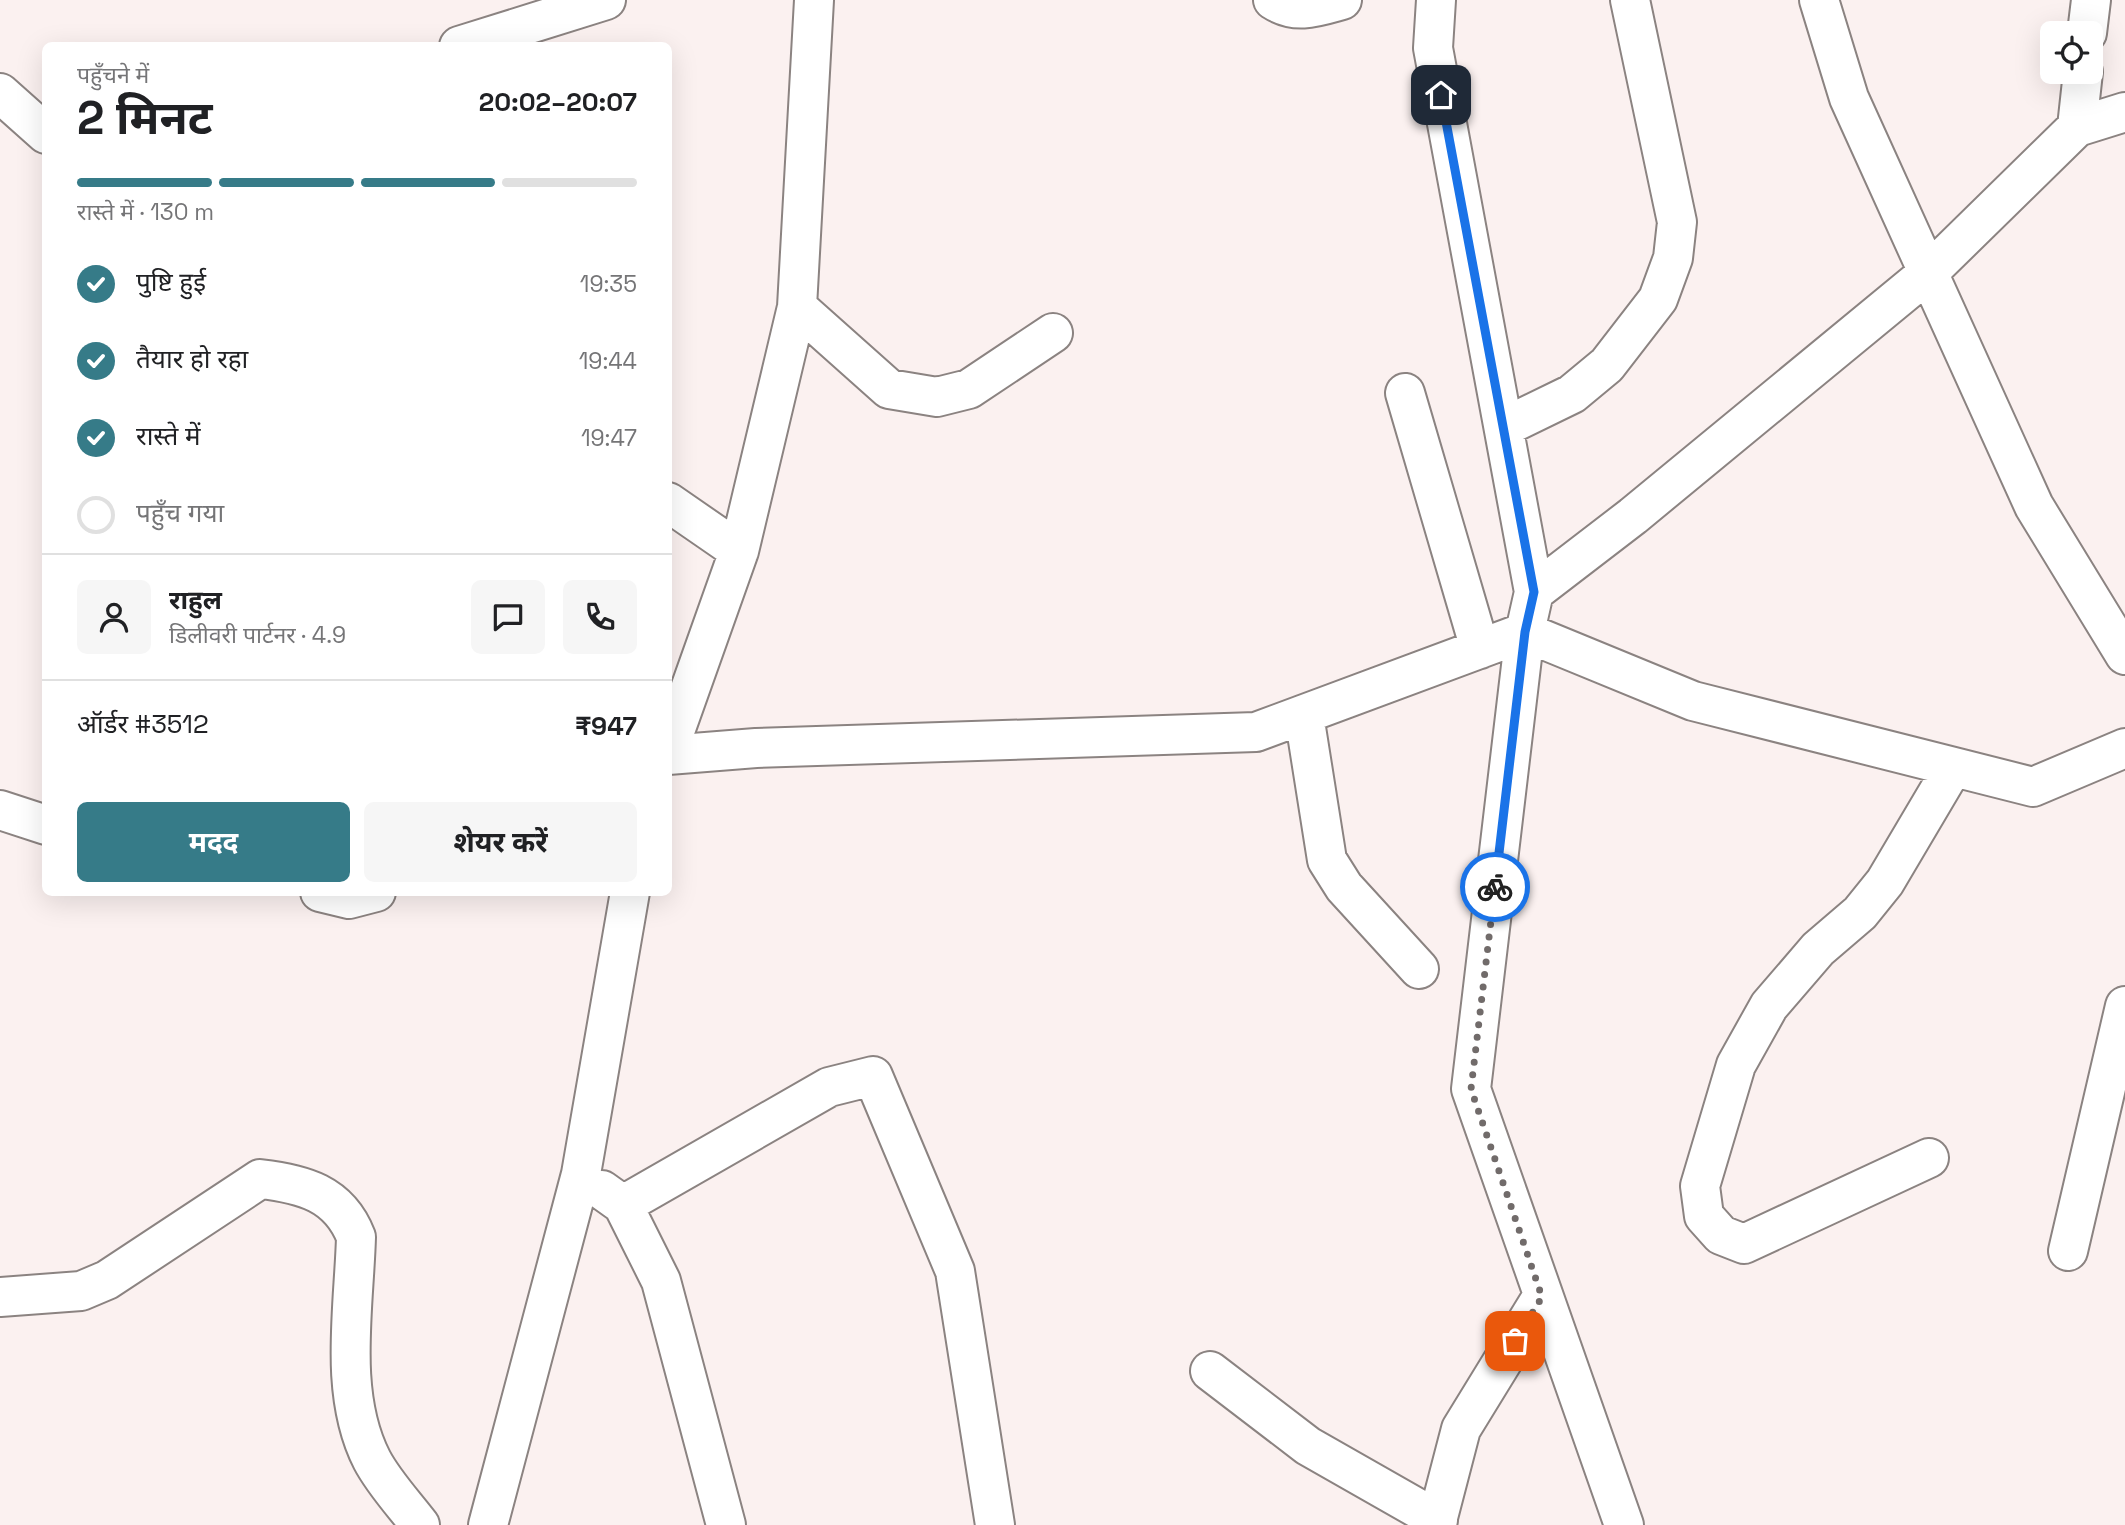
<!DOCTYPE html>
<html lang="hi">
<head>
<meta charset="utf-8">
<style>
  :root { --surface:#fff; --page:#f6f6f6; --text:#202124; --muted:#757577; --line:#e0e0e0; --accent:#367b88 }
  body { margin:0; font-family:"Space Grotesk","Noto Sans Devanagari",sans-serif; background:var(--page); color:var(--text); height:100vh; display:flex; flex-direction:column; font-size:26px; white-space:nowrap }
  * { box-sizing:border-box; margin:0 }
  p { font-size:23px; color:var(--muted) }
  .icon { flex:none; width:38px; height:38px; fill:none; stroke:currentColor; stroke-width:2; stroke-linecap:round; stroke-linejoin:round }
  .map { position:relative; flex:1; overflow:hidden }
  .details { position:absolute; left:42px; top:42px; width:630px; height:854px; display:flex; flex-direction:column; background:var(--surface); border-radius:10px; box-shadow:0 7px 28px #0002 }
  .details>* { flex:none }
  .buttons { position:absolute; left:2040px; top:21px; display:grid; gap:14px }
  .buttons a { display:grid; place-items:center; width:63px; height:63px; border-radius:10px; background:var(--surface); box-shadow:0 7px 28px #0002; font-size:35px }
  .pin { position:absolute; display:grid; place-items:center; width:60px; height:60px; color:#fff; margin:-30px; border-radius:14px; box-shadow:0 4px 10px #0006 }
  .courier { position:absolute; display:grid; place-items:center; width:70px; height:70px; margin:-35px; border:5px solid #1a73e8; border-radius:50%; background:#fff; color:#222; box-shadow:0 2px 9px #0007 }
  .head em { font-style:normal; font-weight:700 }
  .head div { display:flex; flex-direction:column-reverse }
  .head { display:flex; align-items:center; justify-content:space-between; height:119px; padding:0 35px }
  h1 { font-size:46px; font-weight:700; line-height:52px }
  .bar { display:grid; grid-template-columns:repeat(4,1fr); gap:10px 7px; align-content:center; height:84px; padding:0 35px }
  .bar i { height:9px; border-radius:5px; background:var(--line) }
  .bar .selected { background:var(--accent) }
  .bar p { grid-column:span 4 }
  .line { display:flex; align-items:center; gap:18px; padding:0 35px; border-top:2px solid var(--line) }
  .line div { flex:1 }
  .round { display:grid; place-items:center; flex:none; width:74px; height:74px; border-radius:10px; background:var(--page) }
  ol { padding:0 35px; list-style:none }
  li { display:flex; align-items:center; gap:21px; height:77px }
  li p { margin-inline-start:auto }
  li .icon { padding:7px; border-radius:50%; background:var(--accent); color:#fff; stroke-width:4 }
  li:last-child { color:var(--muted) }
  li i { width:38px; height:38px; border:4px solid var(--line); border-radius:50% }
  .cta { display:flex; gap:14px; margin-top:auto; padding:14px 35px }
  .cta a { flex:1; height:80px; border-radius:10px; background:var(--accent); color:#fff; font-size:28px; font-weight:700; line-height:80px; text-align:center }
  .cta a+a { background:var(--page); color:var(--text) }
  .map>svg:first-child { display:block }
</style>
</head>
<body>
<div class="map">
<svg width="2125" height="1525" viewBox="0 0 2125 1525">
  <rect width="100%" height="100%" fill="#fbf1f0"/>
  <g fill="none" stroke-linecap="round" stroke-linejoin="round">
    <g stroke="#8b8381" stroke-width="42">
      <path id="minor" d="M 1273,0 C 1296,15 1317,7 1342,0
        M 1436,0 L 1433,48 L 1534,592
        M 1819,0 L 1849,98 L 2034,506 L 2125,655
        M 2087,33 L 2091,0
        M 459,46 L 606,0
        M 0,93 L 46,134
        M 2077,127 L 2083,72
        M 797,307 L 889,389 L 937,397 L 969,389 L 1053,333
        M 1405,393 L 1480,649
        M 1504,427 L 1572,394 L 1607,365 L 1658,299 L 1673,258 L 1677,222 L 1630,0
        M 668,502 L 739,551
        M 1304,715 L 1327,860 L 1344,887 L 1419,969
        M 668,751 L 739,551 L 797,307 L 814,0
        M 668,755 L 756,748 L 1256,732 L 1525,632 L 1693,701 L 2033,787 L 2125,748
        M 0,810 L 46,825
        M 320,892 L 349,899 L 376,892
        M 1929,1158 L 1744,1244 L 1721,1235 L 1704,1216 L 1700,1186 L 1736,1065 L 1769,1006 L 1818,949 L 1860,913 L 1885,882 L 1953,767
        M 602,1190 L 623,1205 L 661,1281 L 726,1525
        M 623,1205 L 829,1087 L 873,1076 L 955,1271 L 995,1525
        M 2068,1251 L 2125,1006
        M 0,1297 L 81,1291 L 107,1280 L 260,1179 C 303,1184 339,1193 356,1237 C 354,1308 338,1394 372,1460 C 384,1483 404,1504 420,1525
        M 1210,1371 L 1308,1446 L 1438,1520
        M 488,1525 L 581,1174 L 630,892
        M 1436,1525 L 1461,1429 L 1542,1297
        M 1624,1525 L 1471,1089 L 1525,632 L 1534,592 L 1633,516 L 1928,273 L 2077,127 L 2125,112"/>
    </g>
    <use href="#minor" stroke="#fff" stroke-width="38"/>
  </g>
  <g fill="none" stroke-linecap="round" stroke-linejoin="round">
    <path stroke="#716b6a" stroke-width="7" stroke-dasharray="0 12.6" d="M 1495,887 L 1471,1089 L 1542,1297 L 1515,1341"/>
    <path stroke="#1a73e8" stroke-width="9" d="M 1441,95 L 1534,592 L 1525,632 L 1495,887"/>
  </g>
</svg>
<div class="buttons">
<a><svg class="icon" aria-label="locate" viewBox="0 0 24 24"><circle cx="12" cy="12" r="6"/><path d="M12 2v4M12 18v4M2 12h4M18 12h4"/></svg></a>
</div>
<div class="pin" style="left:1515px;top:1341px;background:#ea580c"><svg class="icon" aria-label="bag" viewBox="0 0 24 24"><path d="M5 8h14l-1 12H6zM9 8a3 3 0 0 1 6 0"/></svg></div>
<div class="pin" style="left:1441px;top:95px;background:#1f2937"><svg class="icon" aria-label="home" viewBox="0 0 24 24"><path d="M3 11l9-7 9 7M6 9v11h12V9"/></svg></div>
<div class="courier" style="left:1495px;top:887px"><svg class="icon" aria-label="bike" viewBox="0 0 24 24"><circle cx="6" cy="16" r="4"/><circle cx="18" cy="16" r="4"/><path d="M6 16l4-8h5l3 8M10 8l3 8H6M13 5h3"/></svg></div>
<section class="details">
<div class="head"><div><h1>2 मिनट</h1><p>पहुँचने में</p></div><em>20:02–20:07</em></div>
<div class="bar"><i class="selected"></i><i class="selected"></i><i class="selected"></i><i></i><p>रास्ते में · 130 m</p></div>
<ol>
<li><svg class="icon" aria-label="check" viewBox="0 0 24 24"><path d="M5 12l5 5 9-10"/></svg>पुष्टि हुई<p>19:35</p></li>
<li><svg class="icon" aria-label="check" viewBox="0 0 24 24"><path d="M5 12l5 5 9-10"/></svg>तैयार हो रहा<p>19:44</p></li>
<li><svg class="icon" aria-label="check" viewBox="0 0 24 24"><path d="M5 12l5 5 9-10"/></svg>रास्ते में<p>19:47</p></li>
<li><i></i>पहुँच गया</li>
</ol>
<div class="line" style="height:126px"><a class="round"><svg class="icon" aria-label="person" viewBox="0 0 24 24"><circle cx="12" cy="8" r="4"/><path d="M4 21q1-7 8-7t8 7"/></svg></a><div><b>राहुल</b><p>डिलीवरी पार्टनर · 4.9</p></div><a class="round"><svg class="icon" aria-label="chat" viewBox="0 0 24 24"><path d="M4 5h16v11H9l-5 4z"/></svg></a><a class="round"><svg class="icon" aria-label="phone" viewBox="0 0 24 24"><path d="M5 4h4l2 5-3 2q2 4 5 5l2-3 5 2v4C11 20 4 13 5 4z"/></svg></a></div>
<div class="line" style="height:91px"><div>ऑर्डर #3512</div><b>₹947</b></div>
<div class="cta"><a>मदद</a><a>शेयर करें</a></div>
</section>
</div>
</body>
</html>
